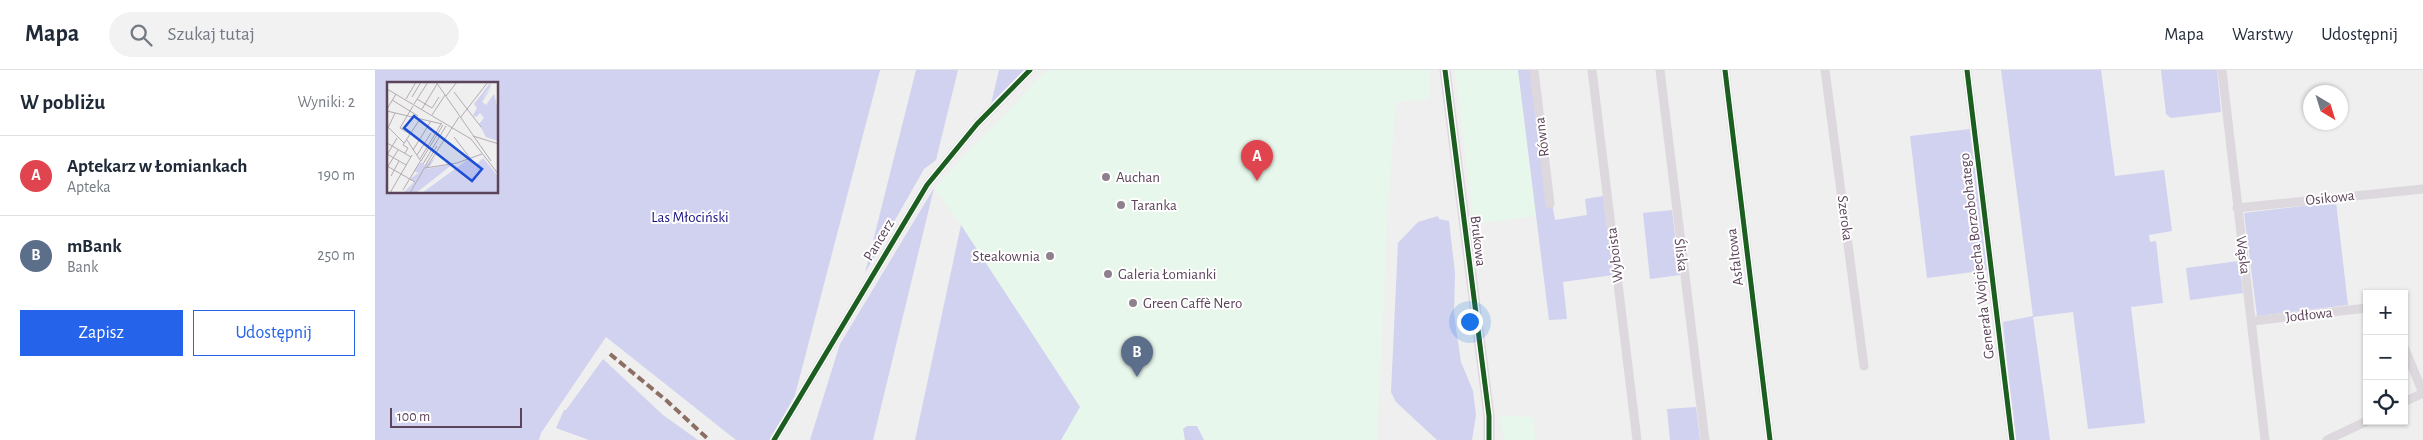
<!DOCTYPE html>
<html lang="pl">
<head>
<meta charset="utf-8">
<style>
	body { margin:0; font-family:"Alegreya Sans",sans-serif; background:#f2f2f3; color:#1f2937 }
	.controls { position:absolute; right:15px; bottom:15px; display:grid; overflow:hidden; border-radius:0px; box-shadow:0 1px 4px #0004 }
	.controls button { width:45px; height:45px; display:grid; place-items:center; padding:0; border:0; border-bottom:1px solid #e0e1e3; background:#fff; color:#1f2937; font:25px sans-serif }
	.compass { position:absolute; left:1928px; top:15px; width:45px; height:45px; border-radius:50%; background:#fff; box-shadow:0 1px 4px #0004; rotate:142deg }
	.scale { position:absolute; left:15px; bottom:12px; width:132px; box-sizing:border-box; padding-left:5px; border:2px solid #5c445b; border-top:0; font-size:14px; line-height:18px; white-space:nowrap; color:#5c445b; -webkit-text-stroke:4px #fff; paint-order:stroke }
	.you { position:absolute; left:1094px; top:251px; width:18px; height:18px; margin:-12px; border:4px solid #fff; border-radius:50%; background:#1a73e8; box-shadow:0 0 0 8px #1a73e833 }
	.badge { display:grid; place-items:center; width:32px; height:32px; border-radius:50%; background:#2563eb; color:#fff; font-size:16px; font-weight:700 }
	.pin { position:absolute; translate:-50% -41px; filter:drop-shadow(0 1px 2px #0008) }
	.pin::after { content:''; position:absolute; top:26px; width:18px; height:15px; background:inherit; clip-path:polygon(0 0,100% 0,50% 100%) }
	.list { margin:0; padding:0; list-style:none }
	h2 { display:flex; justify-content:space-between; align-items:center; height:65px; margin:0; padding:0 20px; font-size:21px }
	h2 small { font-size:16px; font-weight:400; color:#747a83 }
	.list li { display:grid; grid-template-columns:32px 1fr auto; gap:15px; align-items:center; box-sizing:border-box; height:80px; padding:0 20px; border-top:1px solid #e0e1e3 }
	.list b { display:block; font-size:19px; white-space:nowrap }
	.list p { margin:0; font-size:16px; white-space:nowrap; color:#747a83 }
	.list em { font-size:16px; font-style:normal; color:#747a83 }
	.actions { display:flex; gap:10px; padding:15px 20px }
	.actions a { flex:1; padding:11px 0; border:1px solid #2563eb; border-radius:0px; text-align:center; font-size:18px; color:#2563eb }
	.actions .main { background:#2563eb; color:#fff }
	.icon { flex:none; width:28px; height:28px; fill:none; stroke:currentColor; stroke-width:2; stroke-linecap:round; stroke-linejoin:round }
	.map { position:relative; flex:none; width:2048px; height:370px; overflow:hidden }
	header { display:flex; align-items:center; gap:30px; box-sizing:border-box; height:70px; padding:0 25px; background:#fff; border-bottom:1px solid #e0e1e3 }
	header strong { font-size:24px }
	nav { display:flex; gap:28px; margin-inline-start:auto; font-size:18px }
	.search { width:350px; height:45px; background:#f2f2f3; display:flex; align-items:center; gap:12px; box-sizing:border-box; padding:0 18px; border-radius:28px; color:#747a83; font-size:19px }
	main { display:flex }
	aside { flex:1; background:#fff }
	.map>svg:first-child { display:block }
	.commercial { fill:#e8f7ec }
	.green { fill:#d0d2f0; fill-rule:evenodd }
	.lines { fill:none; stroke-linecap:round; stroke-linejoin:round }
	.minor { stroke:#ddd8dd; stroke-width:9 }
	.tertiary { stroke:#ddd8dd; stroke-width:11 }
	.quiet { stroke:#8d6e63; stroke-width:4; stroke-dasharray:8 4; stroke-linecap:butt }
	.cycleway-casing { stroke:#fff; stroke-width:8 }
	.cycleway { stroke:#1b5e20; stroke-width:5 }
	.poi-dot { fill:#8f808e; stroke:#fff; stroke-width:2 }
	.labels { text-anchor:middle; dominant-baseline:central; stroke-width:4; stroke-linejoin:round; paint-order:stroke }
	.street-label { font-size:15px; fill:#5c445b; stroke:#fff }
	.poi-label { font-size:15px; fill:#5c445b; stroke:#fff; text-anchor:start }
	.park-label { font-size:15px; fill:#161082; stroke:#fff }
	.inset-road { fill:none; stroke:#b4abb3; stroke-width:1 }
	.view { fill:#1d4ed8; fill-opacity:0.15; stroke:#1d4ed8; stroke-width:2.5 }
	.inset-edge { fill:none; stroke:#5c445b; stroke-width:2.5 }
</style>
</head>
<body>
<header>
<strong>Mapa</strong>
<div class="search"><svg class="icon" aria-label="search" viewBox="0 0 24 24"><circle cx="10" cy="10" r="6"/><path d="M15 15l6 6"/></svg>Szukaj tutaj</div>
<nav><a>Mapa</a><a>Warstwy</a><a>Udostępnij</a></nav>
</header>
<main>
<aside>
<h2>W pobliżu<small>Wyniki: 2</small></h2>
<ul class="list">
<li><span class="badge" style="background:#e0444e">A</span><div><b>Aptekarz w Łomiankach</b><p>Apteka</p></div><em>190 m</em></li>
<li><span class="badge" style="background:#5c6f8a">B</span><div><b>mBank</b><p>Bank</p></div><em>250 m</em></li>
</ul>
<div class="actions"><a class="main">Zapisz</a><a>Udostępnij</a></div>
</aside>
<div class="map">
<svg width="2048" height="370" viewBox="0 0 2048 370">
	<rect width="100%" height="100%" fill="#eeefee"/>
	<g class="commercial">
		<path d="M672,0H1054V29L1021,32L1014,120L1002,370H686L705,336L586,155L559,118Z"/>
		<path d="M1080,0H1143L1161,146L1099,154Z"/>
		<path d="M1125,346L1158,347L1160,370H1129Z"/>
	</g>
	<g class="green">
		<path d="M0,0H505L420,325L395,370H361L231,267L166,363L164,370H0ZM14,14H122V122H14Z"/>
		<path d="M541,0H583L561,90L549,99L490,203Z"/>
		<path d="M624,0H650L616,34Z"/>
		<path d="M1143,0H1155L1180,150L1212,145L1210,129L1228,126L1238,205L1188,212L1192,249L1174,250Z"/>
		<path d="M1626,0H1726L1740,106L1789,100L1797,161L1774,165L1775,172L1781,171L1788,233L1756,237L1770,353L1713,359L1698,242L1658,247L1675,370H1640L1628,252L1658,246Z"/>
		<path d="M1786,0H1842L1846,42L1796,48L1791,44Z"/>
		<path d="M1595,59L1613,200L1552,208L1535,66Z"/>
		<path d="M559,118L498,370H435L465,274Z"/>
		<path d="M1961,132L1973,235L1882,246L1869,143Z"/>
		<path d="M1297,140L1305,205L1275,209L1268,143Z"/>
		<path d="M1063,146L1064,149L1074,151L1080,203L1079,241L1081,258L1086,292L1098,321L1101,345L1097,370H1062L1021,332L1016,322L1023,173L1043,152Z"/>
		<path d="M586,155L705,337L686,370H540Z"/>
		<path d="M1864,191L1868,223L1815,230L1811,198Z"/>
		<path d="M228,289L288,345L323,370H214L181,358L189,340H191Z"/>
		<path d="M1321,337L1325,370H1295L1292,339Z"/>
		<path d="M812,356H822L829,370H810L808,359Z"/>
	</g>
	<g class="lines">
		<g class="minor">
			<path d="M1159,0L1175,134"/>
			<path d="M1217,0L1262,370"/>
			<path d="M1285,0L1330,370"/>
			<path d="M1350,0L1395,370"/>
			<path d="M1450,0L1489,296"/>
			<path d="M1592,0L1637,370"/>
			<path d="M1847,0L1890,370"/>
			<path d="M1862,138L2048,119"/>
			<path d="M1877,251L1992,238"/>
			<path d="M2029,277L2048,323"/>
			<path d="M2029,332L2048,323"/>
			<path d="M399,370L552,115L602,54L655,0"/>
			<path d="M1952,370L1992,351"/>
		</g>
		<path class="tertiary" d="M1070,0L1114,346V370"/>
		<path class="quiet" d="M235,284L292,331L334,370"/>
		<defs>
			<g id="cycleway">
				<path d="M1070,0L1114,346V370"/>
				<path d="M1350,0L1395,370"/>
				<path d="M1592,0L1637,370"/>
				<path d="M399,370L552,115L602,54L655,0"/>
			</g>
		</defs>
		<use href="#cycleway" class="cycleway-casing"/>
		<use href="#cycleway" class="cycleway"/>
	</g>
	<g class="poi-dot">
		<circle cx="731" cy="107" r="5"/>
		<circle cx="746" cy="135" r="5"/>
		<circle cx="675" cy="186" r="5"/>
		<circle cx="733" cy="204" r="5"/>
		<circle cx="758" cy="233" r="5"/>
	</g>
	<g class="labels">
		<g class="street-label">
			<text transform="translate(1167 67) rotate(-97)">Równa</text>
			<text transform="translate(1955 128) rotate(-6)">Osikowa</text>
			<text transform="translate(1470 148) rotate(83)">Szeroka</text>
			<text transform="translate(504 170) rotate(-59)">Pancerz</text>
			<text transform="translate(1103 171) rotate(83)">Brukowa</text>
			<text transform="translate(1240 185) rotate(-97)">Wyboista</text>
			<text transform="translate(1306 185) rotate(83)">Śliska</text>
			<text transform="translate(1868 185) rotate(83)">Wąska</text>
			<text transform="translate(1602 186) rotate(-97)">Generała Wojciecha Borzobohatego</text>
			<text transform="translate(1360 187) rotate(-97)">Asfaltowa</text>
			<text transform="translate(1934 245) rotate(-6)">Jodłowa</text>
		</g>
		<g class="poi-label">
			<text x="741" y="107">Auchan</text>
			<text x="756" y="135">Taranka</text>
			<text x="665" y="186" text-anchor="end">Steakownia</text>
			<text x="743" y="204">Galeria Łomianki</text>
			<text x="768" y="233">Green Caffè Nero</text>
		</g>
		<g class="park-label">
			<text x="315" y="147">Las Młociński</text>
		</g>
	</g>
	<g transform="translate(12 12)">
		<rect width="111" height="111" fill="#eeefee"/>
		<path d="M103,1L104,4L94,18L105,5L95,20L99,23L107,12L111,27V59L99,55L92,42L97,36L93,31L89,35L86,33L90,26L87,22ZM48,76L43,84L39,87L66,82L29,111H16L27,100L23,97L31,91L27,89L34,80L38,84ZM83,76L85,84L83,76L89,83L96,76L111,94V111H35Z" fill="#d0d2f0"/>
		<path class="inset-road" d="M49,0L104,79M0,7L84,57L112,93M67,10L94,45M59,14L70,0M25,15L34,0M19,17L29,0M30,17L45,26L52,15M5,18L31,34M27,22L41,0M0,27L9,12M35,27L50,2M0,29L55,42M45,33L58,13M73,36L101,0M0,44L17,61M0,48L8,31M23,52L13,46L26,24M86,54L112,62M67,55L83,76M20,58L33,78M0,61L24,75M26,68L44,39M18,71L21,66L16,63L33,37M0,72L19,83M0,73L10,56M30,73L44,51M33,77L54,42M34,79L56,43M36,82L59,44M0,84L28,100M38,84L50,64M0,86L11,68M38,86L70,81L95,72M39,86L72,35M14,92L25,73M4,94L12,79M16,108L34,78M3,111L14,92M23,111L38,85"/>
		<path class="view" d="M27,34L95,87L85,99L17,46Z"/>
		<rect width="111" height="111" class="inset-edge"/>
	</g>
</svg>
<div class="controls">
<button>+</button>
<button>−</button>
<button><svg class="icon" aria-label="locate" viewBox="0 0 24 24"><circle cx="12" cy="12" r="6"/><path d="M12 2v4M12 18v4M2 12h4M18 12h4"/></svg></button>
</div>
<svg class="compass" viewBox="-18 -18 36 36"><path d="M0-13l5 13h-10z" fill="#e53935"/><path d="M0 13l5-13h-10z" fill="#747a83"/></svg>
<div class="scale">100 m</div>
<div class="you"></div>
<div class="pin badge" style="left:882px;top:111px;background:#e0444e">A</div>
<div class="pin badge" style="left:762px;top:307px;background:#5c6f8a">B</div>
</div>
</main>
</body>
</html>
